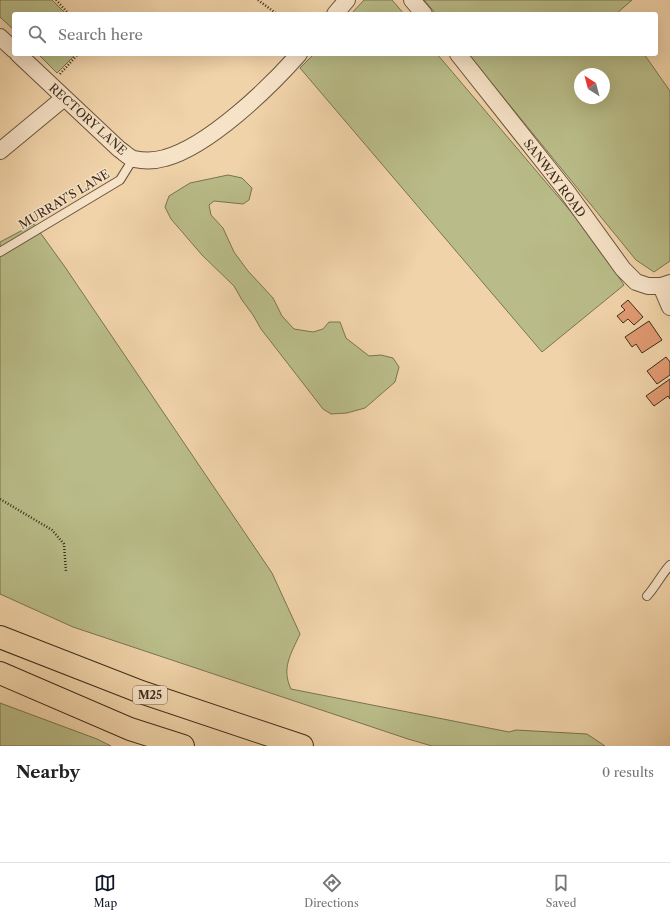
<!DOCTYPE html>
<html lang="en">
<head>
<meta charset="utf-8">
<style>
	body { margin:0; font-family:"Libre Caslon Text",serif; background:#f6f6f6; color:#222 }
	.compass { position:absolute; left:574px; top:68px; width:36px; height:36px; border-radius:50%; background:#fff; box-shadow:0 4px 16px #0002; rotate:324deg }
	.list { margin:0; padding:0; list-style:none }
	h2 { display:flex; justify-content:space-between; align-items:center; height:52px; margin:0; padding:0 16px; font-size:17px }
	h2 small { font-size:13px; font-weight:400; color:#767676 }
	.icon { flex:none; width:22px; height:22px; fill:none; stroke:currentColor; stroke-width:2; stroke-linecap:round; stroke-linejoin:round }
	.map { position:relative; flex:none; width:670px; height:746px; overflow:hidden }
	.search { position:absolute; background:#fff; box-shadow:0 4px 16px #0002; left:12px; right:12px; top:12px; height:44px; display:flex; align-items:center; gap:10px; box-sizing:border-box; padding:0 14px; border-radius:4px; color:#767676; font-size:15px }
	.sheet { height:116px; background:#fff }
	nav { display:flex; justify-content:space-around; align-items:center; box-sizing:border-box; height:56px; border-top:1px solid #e0e0e0; background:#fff; font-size:11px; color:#767676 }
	nav a { display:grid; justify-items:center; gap:2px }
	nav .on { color:#111827 }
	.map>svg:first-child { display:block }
	.green { fill:#b9bc88; stroke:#7a7452; fill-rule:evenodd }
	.building { fill:#e39b73; stroke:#3c2c1b }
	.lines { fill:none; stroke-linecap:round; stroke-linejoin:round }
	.service-casing { stroke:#69563e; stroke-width:10 }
	.minor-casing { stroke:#69563e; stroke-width:18 }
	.motorway-casing { stroke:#3c2c1b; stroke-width:24 }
	.path { stroke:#3c2c1b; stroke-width:2.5; stroke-dasharray:1 2; stroke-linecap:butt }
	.service { stroke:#f6e2c7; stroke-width:8 }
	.minor { stroke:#f6e2c7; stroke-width:16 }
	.motorway { stroke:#f1d3a9; stroke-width:22 }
	.labels { text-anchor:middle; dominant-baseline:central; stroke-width:3; stroke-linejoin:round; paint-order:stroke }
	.shield { fill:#f6e2c7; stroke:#74634f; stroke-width:1 }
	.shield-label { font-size:11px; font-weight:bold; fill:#3c2c1b }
	.street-label { font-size:12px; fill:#3c2c1b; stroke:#f6e2c7 }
</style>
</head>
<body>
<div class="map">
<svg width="670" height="746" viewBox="0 0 670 746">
	<rect width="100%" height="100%" fill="#f1d3a9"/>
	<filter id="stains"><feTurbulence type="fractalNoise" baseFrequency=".005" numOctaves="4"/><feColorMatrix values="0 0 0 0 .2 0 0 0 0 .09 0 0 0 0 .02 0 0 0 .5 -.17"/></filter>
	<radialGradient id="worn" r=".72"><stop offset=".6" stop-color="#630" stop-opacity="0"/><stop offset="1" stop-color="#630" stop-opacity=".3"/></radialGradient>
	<g class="green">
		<path d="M0,0H52L66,14H14V30L0,17Z"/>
		<path d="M364,0H392L404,14H351Z"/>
		<path d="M424,0H632L616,14H436Z"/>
		<path d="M38,54H76L57,73Z"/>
		<path d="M314,54H437L589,233L624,285L542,352L300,68Z"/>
		<path d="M468,54H644L670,91V261L654,272L636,260ZM580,74H604V98H580Z"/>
		<path d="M228,175L242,178L252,188L249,200L243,204L214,201L209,205L211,215L223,228L234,252L248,271L273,298L282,316L294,329L313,332L323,329L329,322H340L346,338L369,356L381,355L393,358L399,367L395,382L365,408L347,413L331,414L323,409L261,329L253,315L242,300L234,286L202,255L171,219L165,207L169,196L190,183Z"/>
		<path d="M34,224L65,267L272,573L300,634C291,654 281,668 291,689L509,732L516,730L587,734L605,746H432L408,739L73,627L0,594V242Z"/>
		<path d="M0,703L97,739L111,746H0Z"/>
	</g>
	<g class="building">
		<path d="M628,300L643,317L634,325L628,319L623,323L617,316L625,310L621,306Z"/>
		<path d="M649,321L662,340L642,353L636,344L632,347L625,337Z"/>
		<path d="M666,357L670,362V375L657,384L647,371Z"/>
		<path d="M670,379V399L668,396L654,406L646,396Z"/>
	</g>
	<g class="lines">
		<defs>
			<g id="service">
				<path d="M0,252L120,180L133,159"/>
				<path d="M647,596C656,586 661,575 670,565"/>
			</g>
			<g id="minor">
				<path d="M412,0L424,14"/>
				<path d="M335,14L347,0"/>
				<path d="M0,37L14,50"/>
				<path d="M18,54L119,149C124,152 129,158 134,159C144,161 155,161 165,158C209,146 269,88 299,54"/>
				<path d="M458,54L568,193L623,269L636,282L648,286H661L670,283"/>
				<path d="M0,151L64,98"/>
				<path d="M661,286L670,307"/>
			</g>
			<g id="motorway">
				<path d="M0,637L141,692L302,746"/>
				<path d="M0,673L130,729L183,746"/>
			</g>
		</defs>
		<use href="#service" class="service-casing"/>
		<use href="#minor" class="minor-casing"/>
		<use href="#motorway" class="motorway-casing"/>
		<g class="path">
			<path d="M56,0L69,14"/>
			<path d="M258,0L277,14"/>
			<path d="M60,74L78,54"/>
			<path d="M0,499L52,530L64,544L66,572"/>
		</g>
		<use href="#service" class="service"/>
		<use href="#minor" class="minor"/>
		<use href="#motorway" class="motorway"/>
	</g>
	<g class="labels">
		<rect class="shield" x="133" y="686" width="34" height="18" rx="3"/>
		<g class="shield-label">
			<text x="150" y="695">M25</text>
		</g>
		<g class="street-label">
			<text transform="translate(88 119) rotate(42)">RECTORY LANE</text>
			<text transform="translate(555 178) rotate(53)">SANWAY ROAD</text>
			<text transform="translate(64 199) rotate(-31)">MURRAY'S LANE</text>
		</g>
	</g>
	<rect width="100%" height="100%" filter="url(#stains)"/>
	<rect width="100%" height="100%" fill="url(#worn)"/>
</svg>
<svg class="compass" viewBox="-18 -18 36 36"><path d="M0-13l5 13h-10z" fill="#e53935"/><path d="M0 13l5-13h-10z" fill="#767676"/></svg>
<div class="search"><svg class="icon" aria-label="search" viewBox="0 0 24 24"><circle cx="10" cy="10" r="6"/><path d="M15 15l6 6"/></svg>Search here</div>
</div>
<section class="sheet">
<h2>Nearby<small>0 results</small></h2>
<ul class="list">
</ul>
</section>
<nav>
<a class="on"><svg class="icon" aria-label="map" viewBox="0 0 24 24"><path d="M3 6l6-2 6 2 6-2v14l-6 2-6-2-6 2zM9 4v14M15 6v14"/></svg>Map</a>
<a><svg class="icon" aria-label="directions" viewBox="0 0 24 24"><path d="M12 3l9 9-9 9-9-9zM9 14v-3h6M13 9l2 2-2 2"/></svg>Directions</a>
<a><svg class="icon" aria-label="saved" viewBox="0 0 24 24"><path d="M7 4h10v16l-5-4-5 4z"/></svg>Saved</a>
</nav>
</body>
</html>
